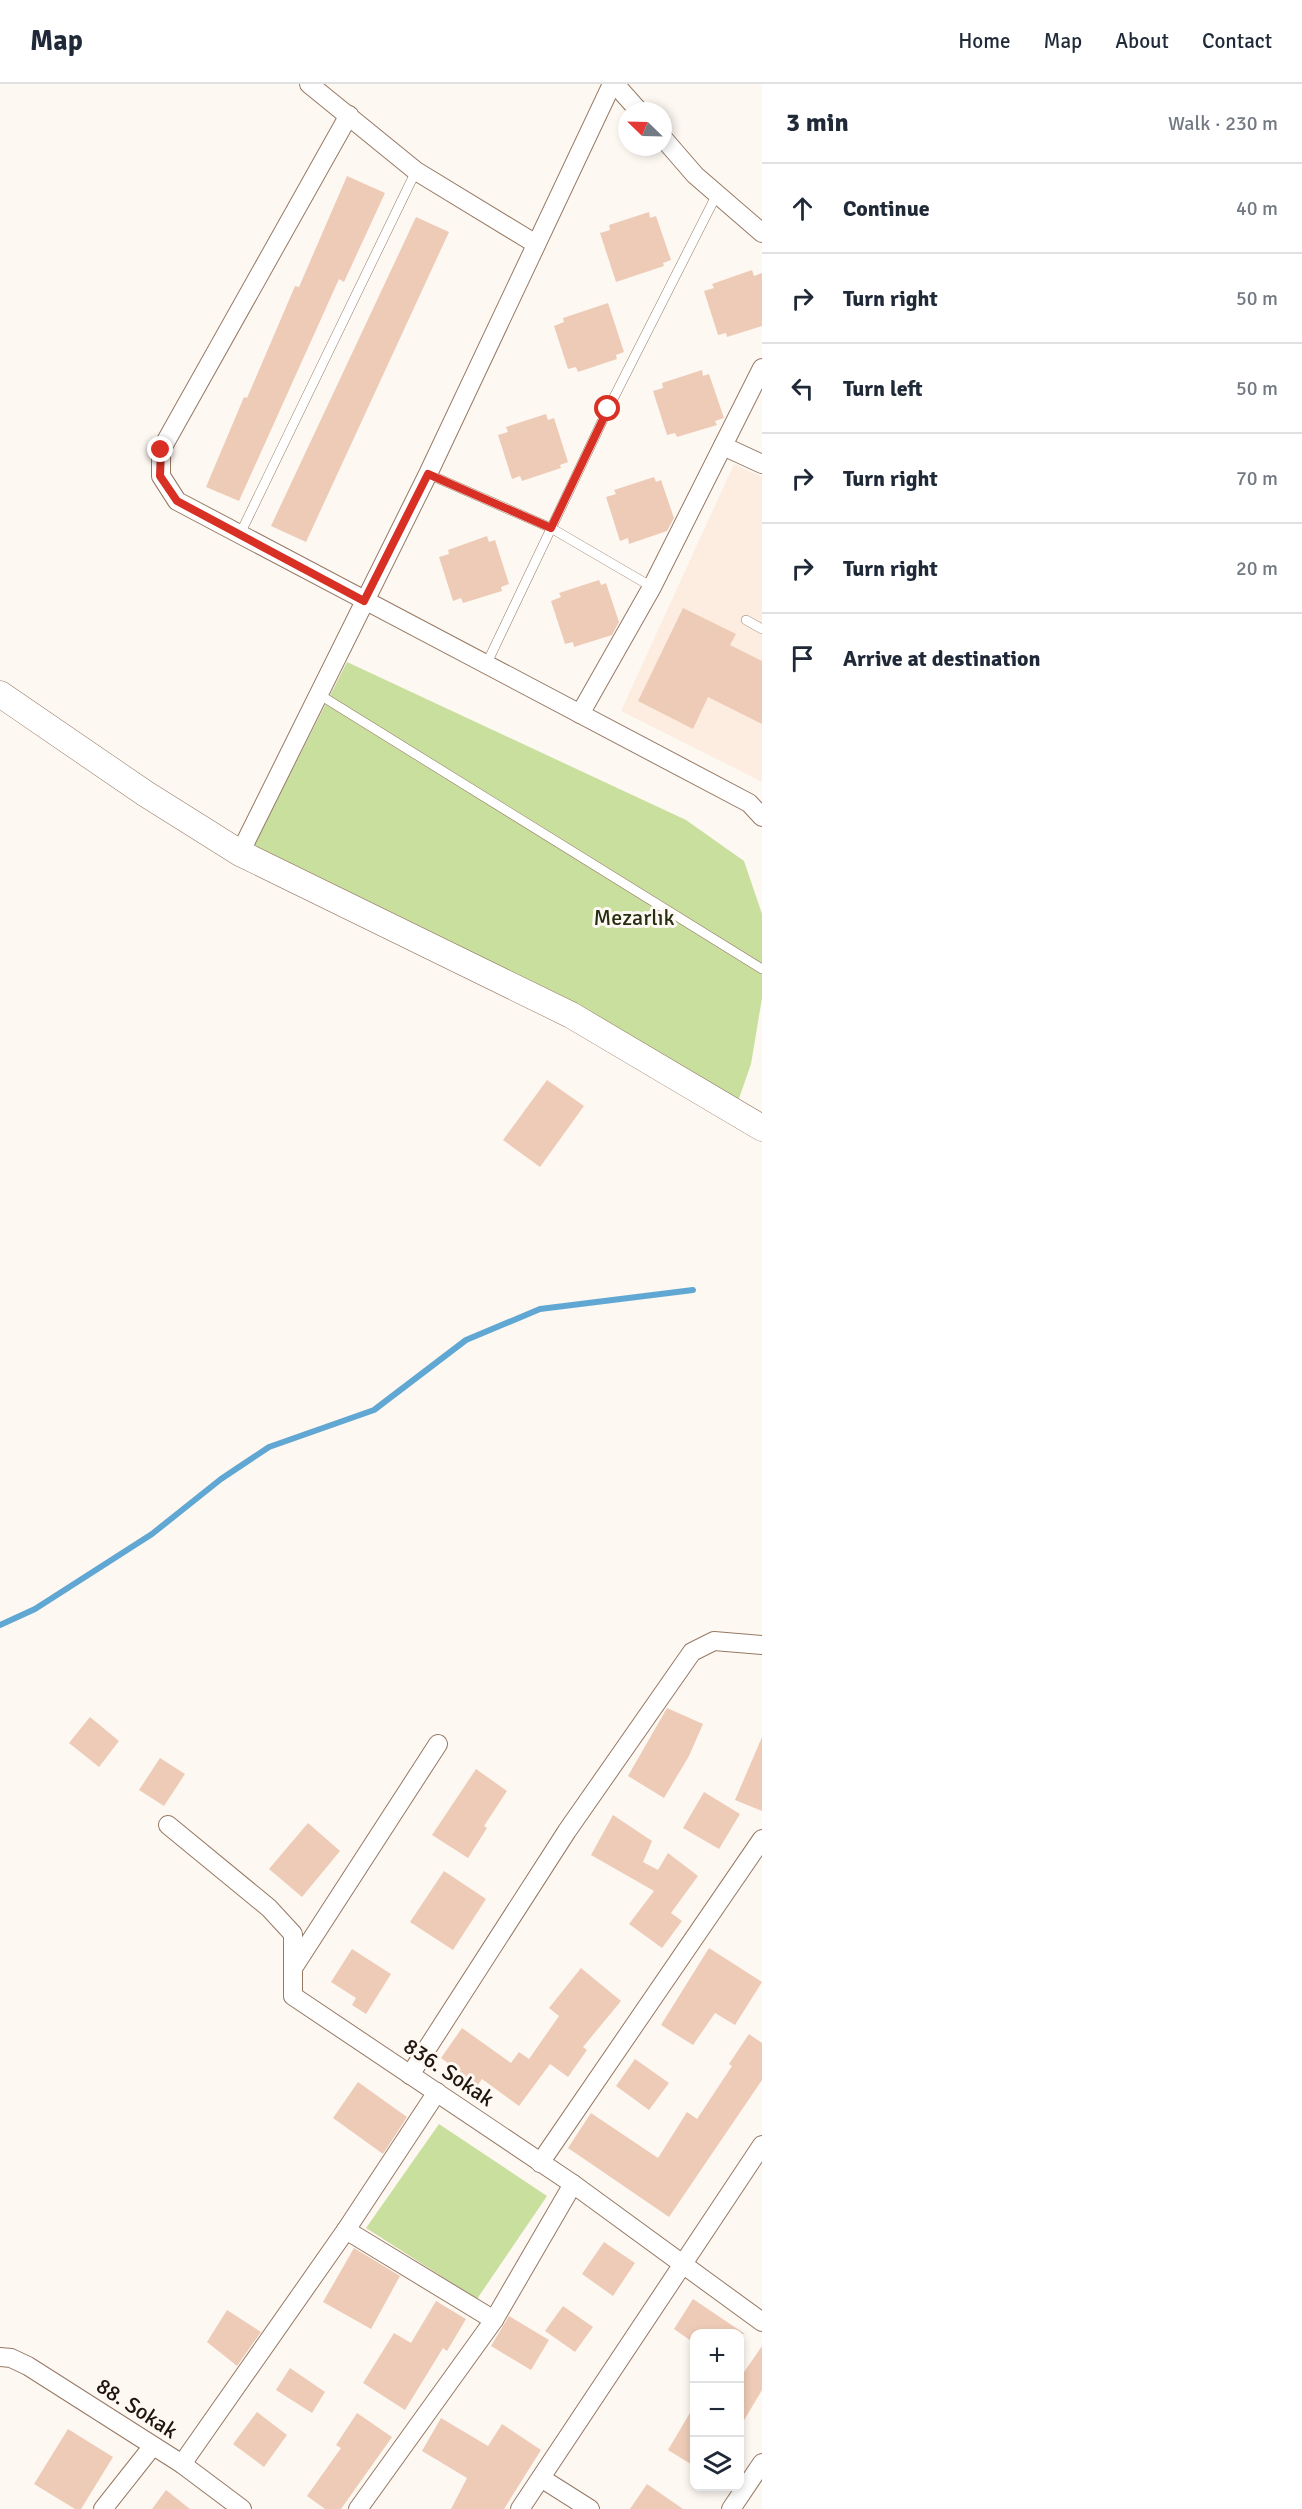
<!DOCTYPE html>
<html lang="en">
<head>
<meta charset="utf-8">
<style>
	body { margin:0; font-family:Signika,sans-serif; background:#f6f6f7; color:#1f2937 }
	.controls { position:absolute; right:18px; bottom:18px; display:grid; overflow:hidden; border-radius:12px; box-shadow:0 3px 9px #0003 }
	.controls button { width:54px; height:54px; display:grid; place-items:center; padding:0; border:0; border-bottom:2px solid #e0e1e3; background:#fff; color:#1f2937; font:30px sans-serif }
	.compass { position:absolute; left:618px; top:18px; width:54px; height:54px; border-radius:50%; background:#fff; box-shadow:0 3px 9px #0003; rotate:293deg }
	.stop { position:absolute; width:18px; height:18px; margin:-14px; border:4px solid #d93025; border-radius:50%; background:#fff }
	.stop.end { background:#d93025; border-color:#fff; box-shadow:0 2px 6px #0008 }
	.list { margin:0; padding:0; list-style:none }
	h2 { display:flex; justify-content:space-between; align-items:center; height:78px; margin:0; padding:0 24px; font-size:26px }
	h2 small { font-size:20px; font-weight:400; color:#747a83 }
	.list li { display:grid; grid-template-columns:39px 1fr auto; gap:18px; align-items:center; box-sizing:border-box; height:90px; padding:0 24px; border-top:2px solid #e0e1e3 }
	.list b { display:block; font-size:22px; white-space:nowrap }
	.list em { font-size:20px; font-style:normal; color:#747a83 }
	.icon { flex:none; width:33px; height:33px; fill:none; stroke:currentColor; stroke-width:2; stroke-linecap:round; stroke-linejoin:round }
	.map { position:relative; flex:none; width:762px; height:2425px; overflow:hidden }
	header { display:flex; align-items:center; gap:36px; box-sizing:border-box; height:84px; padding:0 30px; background:#fff; border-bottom:2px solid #e0e1e3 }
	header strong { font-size:28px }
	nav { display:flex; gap:33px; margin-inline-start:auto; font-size:21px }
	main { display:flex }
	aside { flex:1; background:#fff }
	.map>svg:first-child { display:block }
	.built { fill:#fdede1 }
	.green { fill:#c8df9e }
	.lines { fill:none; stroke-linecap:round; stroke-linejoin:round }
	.stream { stroke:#60a8d3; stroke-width:6 }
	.building { fill:#eecbb7 }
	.lane-casing { stroke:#967963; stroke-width:10 }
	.street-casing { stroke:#967963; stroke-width:20 }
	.secondary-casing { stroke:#967963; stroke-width:27 }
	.lane { stroke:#fff; stroke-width:9 }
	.street { stroke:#fff; stroke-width:18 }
	.secondary { stroke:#fff; stroke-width:26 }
	.route { stroke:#d93025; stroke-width:8 }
	.labels { text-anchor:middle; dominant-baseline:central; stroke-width:6; stroke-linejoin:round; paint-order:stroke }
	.park-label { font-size:22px; fill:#252e11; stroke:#fef8f3 }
	.street-label { font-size:22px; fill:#20150d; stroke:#fef8f3 }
</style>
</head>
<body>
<header>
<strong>Map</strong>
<nav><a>Home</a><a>Map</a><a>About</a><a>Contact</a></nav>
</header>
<main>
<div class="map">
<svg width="762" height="2425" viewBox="0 0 762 2425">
	<rect width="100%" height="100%" fill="#fef8f3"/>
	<path class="built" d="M734,380L762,393V698L621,627Z"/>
	<g class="green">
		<path d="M347,578L686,736L744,777L762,830V914L751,980L736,1023L252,765Z"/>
		<path d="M439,2040L547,2112L477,2215L366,2144Z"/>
	</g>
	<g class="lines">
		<path class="stream" d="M0,1541L35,1525L152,1450L221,1395L269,1363L374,1326L466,1256L540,1225L693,1206"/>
	</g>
	<g class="building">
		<path d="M347,92L385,109L344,198L339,195L239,417L206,403L244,313L247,314L295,202L299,203Z"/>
		<path d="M649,128L650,134L656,132L671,176L663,179L664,182L616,198L600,149L610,146L609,141Z"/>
		<path d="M416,133L449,148L306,458L271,442Z"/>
		<path d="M752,186L754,192L762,189V242L727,253L726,249L718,251L704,207L714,204L712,200Z"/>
		<path d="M608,219L624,268L616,271L617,275L578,288L576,283L568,285L554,242L564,238L563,234Z"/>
		<path d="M702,286L703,292L709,290L724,334L715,337L717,341L677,353L675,349L667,351L653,307L663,304L662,299Z"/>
		<path d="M546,330L548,336L554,334L568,378L560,381L561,384L522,397L520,392L512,395L498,351L508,348L506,343Z"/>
		<path d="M654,393L656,398L661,396L674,434L667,447L629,460L628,454L620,457L606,413L616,410L614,406Z"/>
		<path d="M487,452L489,458L495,456L509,500L501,503L502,507L463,519L461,514L453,517L439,473L449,470L448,466Z"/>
		<path d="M599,496L601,501L606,499L619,538L612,551L574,563L573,558L565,560L551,517L561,513L559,509Z"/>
		<path d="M683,524L736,550L730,561L762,577V640L708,613L693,645L638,617Z"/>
		<path d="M547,996L584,1022L540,1083L503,1056Z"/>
		<path d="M667,1624L703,1640L689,1672L664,1714L628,1692Z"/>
		<path d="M90,1633L119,1657L99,1683L69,1659Z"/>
		<path d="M762,1653V1727L735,1716Z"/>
		<path d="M160,1674L185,1690L164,1722L139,1706Z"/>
		<path d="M476,1685L507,1707L484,1742L487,1744L468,1774L432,1751Z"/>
		<path d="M704,1708L740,1730L719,1765L683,1744Z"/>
		<path d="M613,1731L652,1757L643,1778L658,1786L668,1769L698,1792L671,1829L682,1837L662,1864L629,1840L654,1807L591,1771Z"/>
		<path d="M308,1739L340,1767L302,1813L269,1785Z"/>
		<path d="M444,1787L486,1815L453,1866L410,1838Z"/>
		<path d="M709,1864L762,1898L735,1941L715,1929L693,1961L661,1941Z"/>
		<path d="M352,1865L391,1890L366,1930L352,1921L356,1914L331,1898Z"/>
		<path d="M581,1884L621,1917L583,1963L587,1966L568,1993L550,1980L519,2022L482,1995L473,2008L458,1997L463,1990L441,1974L462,1944L511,1979L519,1968L529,1975L559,1932L549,1924Z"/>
		<path d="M749,1950L762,1959V1996L669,2133L568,2064L591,2029L658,2074L687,2028L697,2035L732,1982L729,1980Z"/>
		<path d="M635,1975L669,1999L649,2026L616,2002Z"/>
		<path d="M358,1998L407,2033L383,2070L333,2034Z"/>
		<path d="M604,2158L635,2179L613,2212L582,2190Z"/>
		<path d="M354,2164L400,2192L371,2245L323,2218Z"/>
		<path d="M693,2215L745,2250H694V2259L674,2245Z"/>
		<path d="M436,2217L466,2235L447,2267L443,2264L405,2326L363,2299L394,2249L411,2259Z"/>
		<path d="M563,2222L593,2243L575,2268L545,2247Z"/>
		<path d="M227,2226L261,2248L237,2282L207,2258Z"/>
		<path d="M509,2232L549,2256L531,2286L491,2262Z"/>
		<path d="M762,2262V2306L740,2343V2294Z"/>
		<path d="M290,2284L325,2308L312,2329L276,2306Z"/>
		<path d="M694,2322V2382L668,2366Z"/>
		<path d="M257,2328L287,2351L264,2383L233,2360Z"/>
		<path d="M357,2329L392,2353L341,2425H325L307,2412L341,2364L336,2361Z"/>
		<path d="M441,2334L488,2362L502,2340L541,2366L504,2425H451L467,2394L422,2367Z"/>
		<path d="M68,2345L113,2373L81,2425H75L34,2400Z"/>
		<path d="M647,2400L683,2425H630Z"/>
		<path d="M166,2406L190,2425H152Z"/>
	</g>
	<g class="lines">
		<defs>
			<g id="lane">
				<path d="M428,390L551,444L652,503"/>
				<path d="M240,450L416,87"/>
				<path d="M746,536L762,545"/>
				<path d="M486,581L608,325L717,110"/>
				<path d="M320,611L762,885"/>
			</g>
			<g id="street">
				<path d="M309,0L416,87L536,160"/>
				<path d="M615,0L639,27"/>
				<path d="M349,31L161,366V392L177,417L749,719L762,733"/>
				<path d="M663,54L695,91L762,149"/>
				<path d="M723,362L762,380"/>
				<path d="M580,630L652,503L762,284"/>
				<path d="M240,769L428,390L612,0"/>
				<path d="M168,1741L269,1824L293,1850V1912L573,2100L762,2238"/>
				<path d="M295,1881L438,1660"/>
				<path d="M410,1991L567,1747L692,1568L714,1557L762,1561"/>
				<path d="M540,2079L762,1755"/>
				<path d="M346,2146L494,2236"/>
				<path d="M0,2273L11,2274L28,2282L182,2380L242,2425"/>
				<path d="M182,2380L346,2146L437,2008"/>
				<path d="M541,2394L590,2425"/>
				<path d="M103,2425L152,2363"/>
				<path d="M358,2425L494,2236L573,2100"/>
				<path d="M520,2425L762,2061"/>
				<path d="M731,2425L762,2379"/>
			</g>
			<path id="secondary" d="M0,610L146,710L240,769L571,931L762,1044"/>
		</defs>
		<use href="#lane" class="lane-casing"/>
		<use href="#street" class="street-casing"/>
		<use href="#secondary" class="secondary-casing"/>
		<use href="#lane" class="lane"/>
		<use href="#street" class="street"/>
		<use href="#secondary" class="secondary"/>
	</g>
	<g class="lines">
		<path class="route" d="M161,366L160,392L177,417L364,517L428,390L551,444L608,325"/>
	</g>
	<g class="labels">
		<g class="park-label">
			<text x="634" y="833">Mezarlık</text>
		</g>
		<g class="street-label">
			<text transform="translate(449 1988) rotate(34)">836. Sokak</text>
			<text transform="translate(137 2324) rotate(33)">88. Sokak</text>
		</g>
	</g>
</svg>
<div class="controls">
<button>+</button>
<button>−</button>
<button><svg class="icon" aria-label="layers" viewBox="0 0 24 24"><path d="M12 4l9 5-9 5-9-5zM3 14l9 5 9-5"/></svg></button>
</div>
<svg class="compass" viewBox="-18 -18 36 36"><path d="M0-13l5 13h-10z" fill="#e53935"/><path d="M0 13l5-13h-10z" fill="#747a83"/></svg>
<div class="stop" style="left:608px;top:325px"></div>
<div class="stop end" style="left:161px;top:366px"></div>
</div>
<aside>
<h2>3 min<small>Walk · 230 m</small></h2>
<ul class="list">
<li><svg class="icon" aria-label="ahead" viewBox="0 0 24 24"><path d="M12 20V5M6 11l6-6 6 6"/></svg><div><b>Continue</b></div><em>40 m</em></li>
<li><svg class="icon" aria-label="right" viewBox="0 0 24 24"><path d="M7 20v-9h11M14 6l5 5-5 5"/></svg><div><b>Turn right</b></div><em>50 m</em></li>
<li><svg class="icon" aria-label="left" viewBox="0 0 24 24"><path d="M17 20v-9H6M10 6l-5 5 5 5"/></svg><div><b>Turn left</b></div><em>50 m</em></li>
<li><svg class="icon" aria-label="right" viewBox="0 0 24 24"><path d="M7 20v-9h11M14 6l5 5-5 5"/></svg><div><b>Turn right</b></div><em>70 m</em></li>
<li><svg class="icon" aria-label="right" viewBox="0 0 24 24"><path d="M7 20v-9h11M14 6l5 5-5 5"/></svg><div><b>Turn right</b></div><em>20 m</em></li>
<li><svg class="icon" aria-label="arrive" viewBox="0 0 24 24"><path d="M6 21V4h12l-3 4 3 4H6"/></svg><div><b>Arrive at destination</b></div></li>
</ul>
</aside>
</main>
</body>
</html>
